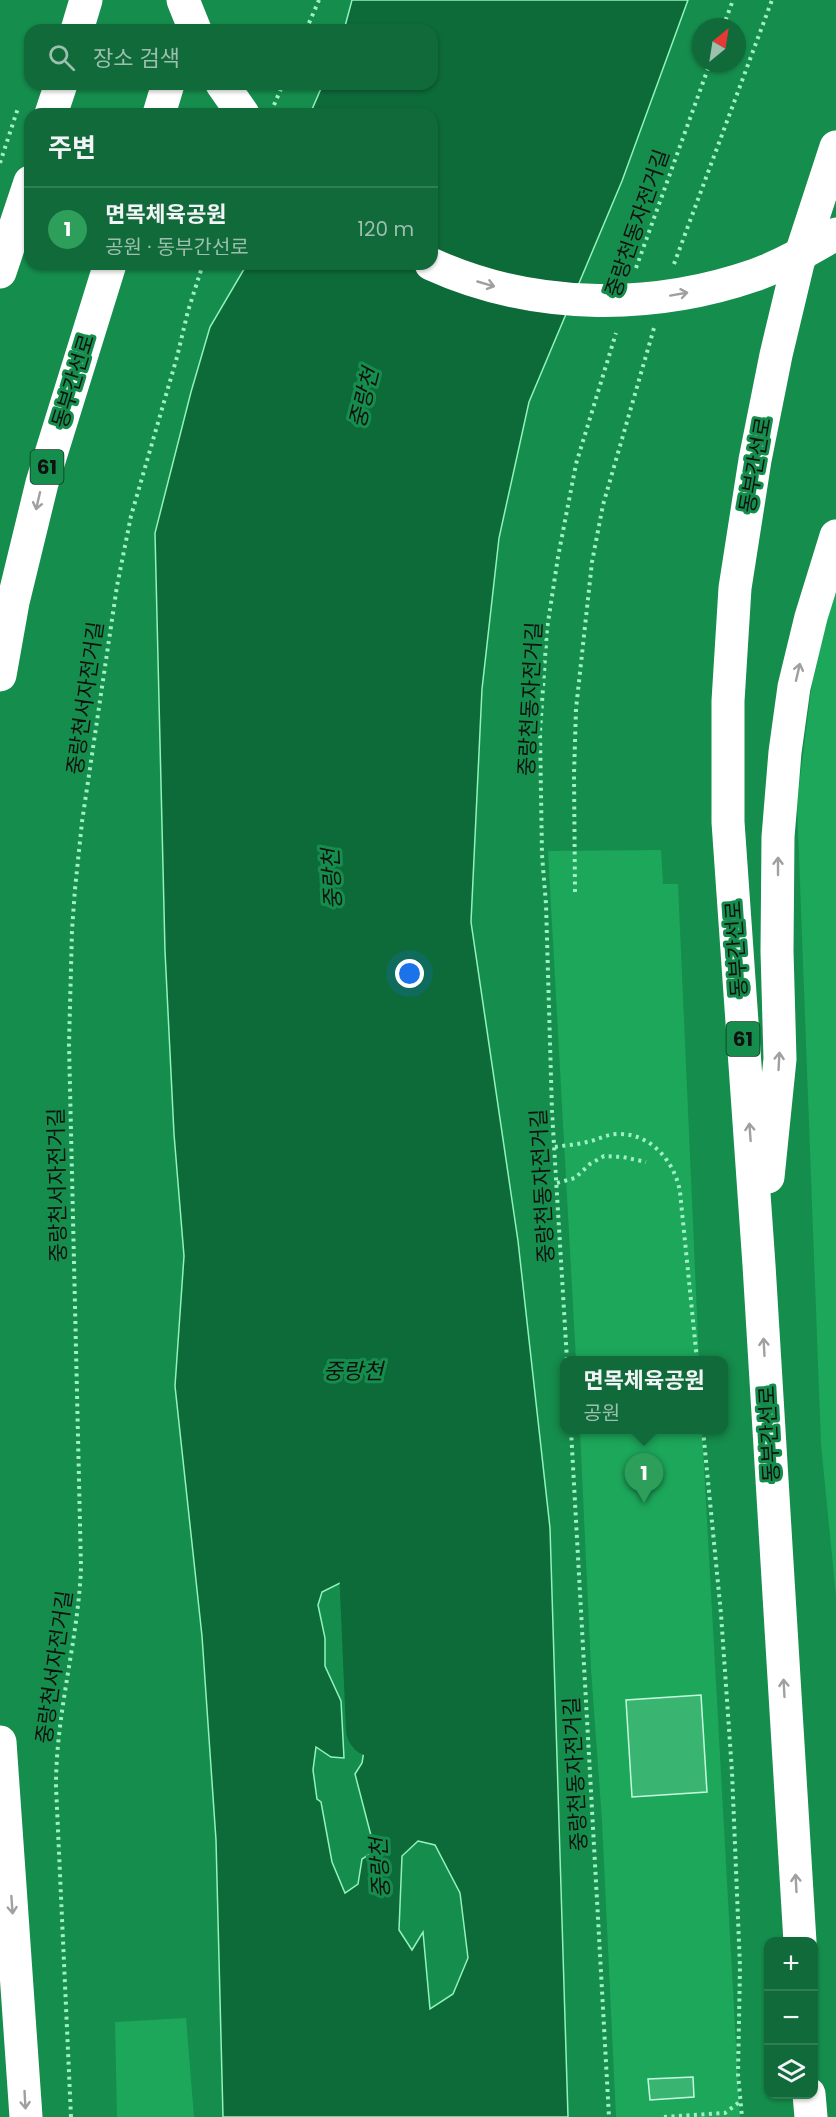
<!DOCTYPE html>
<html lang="ko">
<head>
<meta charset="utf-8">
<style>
	body { margin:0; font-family:Poppins,"Noto Sans KR",sans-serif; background:#1e7244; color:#f1f3f6 }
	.controls { position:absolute; right:18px; bottom:18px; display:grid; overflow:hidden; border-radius:12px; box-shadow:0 2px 4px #0004 }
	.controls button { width:54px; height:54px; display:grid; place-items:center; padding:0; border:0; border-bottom:2px solid #307d53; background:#106a39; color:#f1f3f6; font:30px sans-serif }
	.compass { position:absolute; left:692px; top:18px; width:54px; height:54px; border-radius:50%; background:#106a39; box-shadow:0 2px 4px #0004; rotate:30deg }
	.you { position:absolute; left:410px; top:974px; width:21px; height:21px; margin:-15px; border:4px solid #fff; border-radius:50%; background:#1a73e8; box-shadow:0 0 0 9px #1a73e833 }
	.badge { display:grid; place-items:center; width:39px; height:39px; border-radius:50%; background:#f7b0ce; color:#fff; font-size:20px; font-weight:700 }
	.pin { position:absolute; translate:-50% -50px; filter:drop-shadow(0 2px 3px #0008) }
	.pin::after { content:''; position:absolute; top:32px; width:21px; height:18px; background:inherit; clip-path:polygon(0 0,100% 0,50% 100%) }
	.popup { position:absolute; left:560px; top:1356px; width:168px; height:78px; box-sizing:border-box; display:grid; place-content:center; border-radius:12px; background:#106a39; filter:drop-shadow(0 2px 4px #0005); font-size:20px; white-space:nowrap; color:#9cbfae }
	.popup b { font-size:22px; color:#f1f3f6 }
	.popup::after { content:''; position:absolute; left:50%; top:100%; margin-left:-12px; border:12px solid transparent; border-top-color:#106a39 }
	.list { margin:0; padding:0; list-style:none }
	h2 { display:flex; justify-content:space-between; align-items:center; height:78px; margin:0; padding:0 24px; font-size:26px }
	h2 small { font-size:20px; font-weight:400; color:#9cbfae }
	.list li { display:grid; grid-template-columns:39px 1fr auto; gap:18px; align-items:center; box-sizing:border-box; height:84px; padding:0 24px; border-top:2px solid #307d53 }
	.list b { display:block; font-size:22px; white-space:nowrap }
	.list p { margin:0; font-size:20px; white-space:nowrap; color:#9cbfae }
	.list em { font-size:20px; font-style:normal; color:#9cbfae }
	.icon { flex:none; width:33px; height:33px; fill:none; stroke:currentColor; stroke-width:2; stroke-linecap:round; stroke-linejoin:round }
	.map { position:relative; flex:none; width:836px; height:2117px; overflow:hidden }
	.search { position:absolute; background:#106a39; box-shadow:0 2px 4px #0004; left:24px; top:24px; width:414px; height:66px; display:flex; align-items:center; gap:15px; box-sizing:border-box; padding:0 21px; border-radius:18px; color:#9cbfae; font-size:22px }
	.panel { position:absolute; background:#106a39; box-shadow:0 2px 4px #0004; left:24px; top:108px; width:414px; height:162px; border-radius:18px }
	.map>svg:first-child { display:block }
	.green { fill:#1da75b }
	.water { fill:#0d6a39; stroke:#91f3bb; stroke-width:1.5; fill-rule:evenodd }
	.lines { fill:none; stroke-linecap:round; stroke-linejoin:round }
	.river { stroke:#0d6a39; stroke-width:56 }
	.building { fill:#39b471; stroke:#c5fbdd; stroke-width:1.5 }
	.path { stroke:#9ff0c3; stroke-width:4; stroke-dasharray:3 4.5; stroke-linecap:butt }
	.highway { stroke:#fff; stroke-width:33 }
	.highway-bridge { stroke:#fff; stroke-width:33 }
	.oneway { stroke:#a0a0a0 }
	.labels { text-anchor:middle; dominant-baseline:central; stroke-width:6; stroke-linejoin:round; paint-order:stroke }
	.shield { fill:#158d4c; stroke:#123623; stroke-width:1.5 }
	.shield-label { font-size:20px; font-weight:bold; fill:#111 }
	.street-label { font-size:21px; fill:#111; stroke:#158d4c }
	.water-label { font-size:22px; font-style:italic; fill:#111; stroke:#158d4c }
</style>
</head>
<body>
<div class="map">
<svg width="836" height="2117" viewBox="0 0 836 2117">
	<rect width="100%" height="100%" fill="#158d4c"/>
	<g class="green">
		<path d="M836,585V1596L821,1444L797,802L814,667Z"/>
		<path d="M661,850L663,884H678L699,1360H576L548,851Z"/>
		<path d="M580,1430H702L740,2117H616L602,1821L591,1669Z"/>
		<path d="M186,2018L194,2117H117L115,2022Z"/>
	</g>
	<path class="water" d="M352,0H688L622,181L529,402L499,538L482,689L471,922L518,1241L550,1528L568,2117H223L216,1840L202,1636L175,1386L184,1256L174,1134L165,951L155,533L191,392L210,327L247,264H432V114H310L323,84H432V30H344ZM370,1551L374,1589L382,1609L375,1633L372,1632L369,1680L364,1705L365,1745L362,1763L355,1774L375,1851L362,1859L358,1884L345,1893L332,1862L321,1802L317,1799L313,1770L316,1747L331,1757L344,1758L341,1701L325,1666V1638L318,1605L322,1592L342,1582L353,1583L360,1553ZM418,1841L435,1845L460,1893L468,1958L453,1994L430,2009L423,1932L412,1950L399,1930L402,1856Z"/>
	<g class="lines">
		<path class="river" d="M363,1475L374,1729"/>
	</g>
	<g class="building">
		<path d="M701,1695L707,1792L632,1797L626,1700Z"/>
		<path d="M693,2077L694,2097L650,2100L648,2079Z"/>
	</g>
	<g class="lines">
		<g class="path">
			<path d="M723,27L733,0"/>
			<path d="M306,30L319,0"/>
			<path d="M274,105L283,84"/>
			<path d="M0,163L18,108"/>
			<path d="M674,264L772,0"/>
			<path d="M636,268L710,63"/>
			<path d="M575,892L574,774L576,709L592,562L603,505L654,328"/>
			<path d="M555,1147C565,1145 577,1145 587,1142C597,1140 607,1134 618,1134C651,1133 675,1162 680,1192L697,1360"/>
			<path d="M557,1183L575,1178L590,1164L604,1156L623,1157L646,1162"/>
			<path d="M567,1360L552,1112L546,904L542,855L540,732L547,629L558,557L576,464L616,333"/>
			<path d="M571,1430L609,2117"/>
			<path d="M703,1430L721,1614L732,1772L740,1967L738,2074L742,2117"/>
			<path d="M71,2117L56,1786C56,1712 78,1641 81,1568L69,1044L72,930L75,889L82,822L117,586L131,516L177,357L188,311L203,264"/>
			<path d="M664,2117L725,2113L742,2100"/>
		</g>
		<g class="highway">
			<path d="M77,30L86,0"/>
			<path d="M222,84L243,114"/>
			<path d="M51,114L61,84"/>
			<path d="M159,114L168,84"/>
			<path d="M0,272L30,182"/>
			<path d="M0,675L13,602L42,483L110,264"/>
			<path d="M768,1177L780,1059L777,951L778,837L785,752L794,687L811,617L836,536"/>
			<path d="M0,1742L26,2117"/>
			<path d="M800,1942L759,1265L728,822V701L735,588L755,460L776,355L798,263L836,147"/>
			<path d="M809,2094L811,2117"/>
		</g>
		<g class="highway-bridge">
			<path d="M183,0L195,30"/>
			<path d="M431,264C532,310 651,311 755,275C783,265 810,249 836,234"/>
		</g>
	</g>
	<defs><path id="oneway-shaft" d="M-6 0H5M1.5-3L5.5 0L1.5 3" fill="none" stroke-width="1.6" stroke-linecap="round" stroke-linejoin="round" transform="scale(1.5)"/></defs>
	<g class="oneway">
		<use href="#oneway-shaft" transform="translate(486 284) rotate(16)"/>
		<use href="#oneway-shaft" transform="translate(679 294) rotate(-10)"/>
		<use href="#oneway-shaft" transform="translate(38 501) rotate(103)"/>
		<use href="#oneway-shaft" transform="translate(798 672) rotate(-77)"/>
		<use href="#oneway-shaft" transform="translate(778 866) rotate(-90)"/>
		<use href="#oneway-shaft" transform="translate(779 1061) rotate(-87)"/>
		<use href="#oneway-shaft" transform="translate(750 1132) rotate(-94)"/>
		<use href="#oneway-shaft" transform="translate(764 1347) rotate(-93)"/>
		<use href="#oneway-shaft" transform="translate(784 1688) rotate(-93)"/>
		<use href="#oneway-shaft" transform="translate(796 1883) rotate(-93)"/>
		<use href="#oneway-shaft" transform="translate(12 1905) rotate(86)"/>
		<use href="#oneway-shaft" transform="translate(25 2100) rotate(87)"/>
	</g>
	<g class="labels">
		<g class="shield">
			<rect x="30.5" y="450" width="33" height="34" rx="4.5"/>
			<rect x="726.5" y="1022" width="33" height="34" rx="4.5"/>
		</g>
		<g class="shield-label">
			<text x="47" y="467">61</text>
			<text x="743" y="1039">61</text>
		</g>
		<g class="street-label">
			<text transform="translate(637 223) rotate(-71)">중랑천동자전거길</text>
			<text transform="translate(73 381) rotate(-73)">동부간선로</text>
			<text transform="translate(755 465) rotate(-80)">동부간선로</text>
			<text transform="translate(85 698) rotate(-82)">중랑천서자전거길</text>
			<text transform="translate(530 699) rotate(-87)">중랑천동자전거길</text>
			<text transform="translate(736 949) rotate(-94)">동부간선로</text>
			<text transform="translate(57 1185) rotate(-91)">중랑천서자전거길</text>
			<text transform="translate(542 1186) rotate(-93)">중랑천동자전거길</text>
			<text transform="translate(769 1434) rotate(-93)">동부간선로</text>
			<text transform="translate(54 1667) rotate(-82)">중랑천서자전거길</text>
			<text transform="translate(575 1774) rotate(-93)">중랑천동자전거길</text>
		</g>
		<g class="water-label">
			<text transform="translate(364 398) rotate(-76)">중랑천</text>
			<text transform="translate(332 879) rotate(-93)">중랑천</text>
			<text x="353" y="1371">중랑천</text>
			<text transform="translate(380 1868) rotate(-93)">중랑천</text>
		</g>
	</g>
</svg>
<div class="controls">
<button>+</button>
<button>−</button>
<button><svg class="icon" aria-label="layers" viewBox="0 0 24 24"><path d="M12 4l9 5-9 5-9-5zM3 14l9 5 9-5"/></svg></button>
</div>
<svg class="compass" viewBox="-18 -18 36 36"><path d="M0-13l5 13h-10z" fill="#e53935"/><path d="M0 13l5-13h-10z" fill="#9cbfae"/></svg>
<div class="you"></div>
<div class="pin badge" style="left:644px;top:1503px;background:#2e9e5b">1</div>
<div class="popup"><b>면목체육공원</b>공원</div>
<div class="search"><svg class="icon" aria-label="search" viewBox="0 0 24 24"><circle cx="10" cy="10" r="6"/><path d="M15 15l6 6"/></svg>장소 검색</div>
<section class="panel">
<h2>주변<small></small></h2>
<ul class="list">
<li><span class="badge" style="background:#2e9e5b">1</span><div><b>면목체육공원</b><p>공원 · 동부간선로</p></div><em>120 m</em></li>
</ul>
</section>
</div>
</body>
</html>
